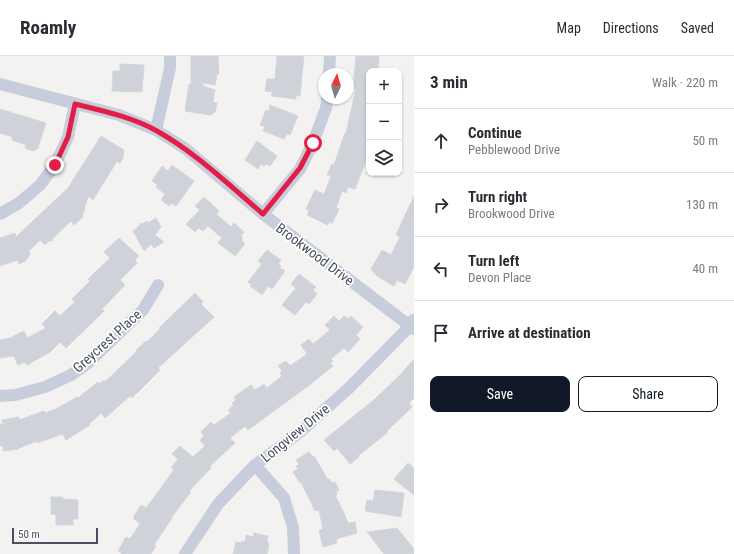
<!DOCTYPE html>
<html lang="en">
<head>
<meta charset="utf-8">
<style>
	body { margin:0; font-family:"Roboto Condensed",sans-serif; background:#f7f7f7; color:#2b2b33 }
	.controls { position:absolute; right:12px; top:12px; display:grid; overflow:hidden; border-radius:8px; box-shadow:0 1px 3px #0004 }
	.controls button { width:36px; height:36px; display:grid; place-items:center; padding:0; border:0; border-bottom:1px solid #e1e1e2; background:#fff; color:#2b2b33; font:20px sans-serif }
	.compass { position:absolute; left:318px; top:12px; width:36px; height:36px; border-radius:50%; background:#fff; box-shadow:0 1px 3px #0004; rotate:5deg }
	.scale { position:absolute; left:12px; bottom:10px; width:86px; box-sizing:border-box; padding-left:4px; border:2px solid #474f61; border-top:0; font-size:11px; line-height:14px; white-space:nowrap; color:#474f61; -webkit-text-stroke:3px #fff; paint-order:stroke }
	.stop { position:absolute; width:12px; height:12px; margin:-9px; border:3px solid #e11d48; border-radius:50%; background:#fff }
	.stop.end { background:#e11d48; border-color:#fff; box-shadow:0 1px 4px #0008 }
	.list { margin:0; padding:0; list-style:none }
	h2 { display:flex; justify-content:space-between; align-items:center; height:52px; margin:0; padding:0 16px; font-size:17px }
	h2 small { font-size:13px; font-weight:400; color:#7c7c81 }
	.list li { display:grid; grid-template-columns:26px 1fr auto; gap:12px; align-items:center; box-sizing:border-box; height:64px; padding:0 16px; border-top:1px solid #e1e1e2 }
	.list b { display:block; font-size:15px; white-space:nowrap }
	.list p { margin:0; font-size:13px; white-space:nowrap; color:#7c7c81 }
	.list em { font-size:13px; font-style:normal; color:#7c7c81 }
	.actions { display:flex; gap:8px; padding:12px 16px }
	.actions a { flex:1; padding:9px 0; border:1px solid #111827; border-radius:8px; text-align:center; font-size:14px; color:#111827 }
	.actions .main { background:#111827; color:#fff }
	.icon { flex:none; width:22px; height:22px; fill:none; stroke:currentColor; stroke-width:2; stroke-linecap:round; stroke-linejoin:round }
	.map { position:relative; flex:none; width:414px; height:498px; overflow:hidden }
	header { display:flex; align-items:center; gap:24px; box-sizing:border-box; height:56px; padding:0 20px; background:#fff; border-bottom:1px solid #e1e1e2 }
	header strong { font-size:19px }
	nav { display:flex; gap:22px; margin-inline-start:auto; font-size:14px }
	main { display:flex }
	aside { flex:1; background:#fff }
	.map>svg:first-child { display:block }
	.building { fill:#d0d2d9; stroke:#d5d6dd }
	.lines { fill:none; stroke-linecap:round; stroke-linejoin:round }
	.street { stroke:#c7cdda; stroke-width:12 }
	.route { stroke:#e11d48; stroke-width:5 }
	.labels { text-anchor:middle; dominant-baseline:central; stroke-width:3.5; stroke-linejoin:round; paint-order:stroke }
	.street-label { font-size:14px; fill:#474f61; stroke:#fff }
</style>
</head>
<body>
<header>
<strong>Roamly</strong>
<nav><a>Map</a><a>Directions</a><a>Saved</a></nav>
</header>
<main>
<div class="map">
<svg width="414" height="498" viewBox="0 0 414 498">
	<rect width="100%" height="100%" fill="#f4f2f1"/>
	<g class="building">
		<path d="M191,0H218L219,18H217L215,29L203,27V30L215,34L213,46L217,47L215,56L210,59L185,55L189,28H191Z"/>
		<path d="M277,0H304L300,40L296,39V43L271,40L273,36L265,35L267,23H275Z"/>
		<path d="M356,0H379L378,13L369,12V97L355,133L348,131L346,137L342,135L336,152L339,153L332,167L329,166L328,169L307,159L309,155L306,153L315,134L324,138L331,120L327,119L332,108L334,109L345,77H346L356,33L353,32Z"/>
		<path d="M120,8L144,9L142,36L112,35L113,15H120Z"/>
		<path d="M270,49L298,60L290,79L287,78L284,83L263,75L265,71L260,69L266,54L269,55Z"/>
		<path d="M0,53L46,67L38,92L33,95L25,92L26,89L12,84L13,81L0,77Z"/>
		<path d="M101,80L124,94L123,102L120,107L117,105L93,144L88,140L82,162L74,169L71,165L53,182V185H49L45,189L40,184L29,195L30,199L25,205L19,208L18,204L0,210V182L15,177L16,181L68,132Z"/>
		<path d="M257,85L277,100L270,110L266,108L264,110L261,108L258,113L245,104Z"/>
		<path d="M172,109L194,125L176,150L171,147L169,150L161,144L165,138L156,131L158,129L152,125L162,110L168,115Z"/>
		<path d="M414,140V211L405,228L397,224L394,230L377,220L371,213L382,194L391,199L400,181L396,179Z"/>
		<path d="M204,141L219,155L216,158L231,171L234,167L244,176L241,180L243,182L241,184L245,188L235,200L218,187L222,182L208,170L203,175L199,172L195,176L186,168L200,154L195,150Z"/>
		<path d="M156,162L161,171L155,179L164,186L154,192L151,188L144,195L133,175L138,172L137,171L141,168L140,167L142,168L147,165L148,167Z"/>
		<path d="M119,182L139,200L135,204L137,207L120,224L125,229L102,253L104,255L66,292L60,286L50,296L27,309L25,306L18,309L14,300L0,302V284L10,282L24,275L27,282L46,272L42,268L55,255L60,260L75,246L72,243L90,225L88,223L110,202L104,196Z"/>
		<path d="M267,194L281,204L278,208L281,210L280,212L285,215L272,233L268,230L262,239L250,230L252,229L248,226L262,208L258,205Z"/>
		<path d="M299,218L316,231L313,234L317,238L309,248L306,246L295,259L282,249L296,232L291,228Z"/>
		<path d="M195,237L203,246L201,248L214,261L158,312L160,314L132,342L130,340L105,362L101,357L89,368L90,369L66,384L63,378L37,387V385L19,392V393L3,395V391L0,389V368H3L2,364L19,361V364L44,355L45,357L56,353L77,341L78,342L98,326L99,328L104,324L105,326L137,295L136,294L146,285L147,286L160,273L159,272Z"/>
		<path d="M334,260L339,265L344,260L348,263L351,260L363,271L356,279L360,283L348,296L344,292L331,303L333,305L330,307L333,310L308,330L248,374L245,370L230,382L235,387L210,410L211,412L189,435L191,436L171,462H172L154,489L156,490L151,498H123L118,495L126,481L130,483L140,468L133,462L141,449L146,452L174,414L171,412L178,403L172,398L180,390L193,401L205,390L200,384L204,380L201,376L211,366L214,369L231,357L228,354L234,349L232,347L236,344L234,341L251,329L255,334L264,328L267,332L282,320L280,317L282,315L278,310L286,305L290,310L307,298L301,289L309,283L313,288L330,274L325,269Z"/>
		<path d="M414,303V342L409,347L412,351L387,375L388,376L358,400L359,401L350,408L337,392L334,395L324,384L375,343L399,320Z"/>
		<path d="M309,396L313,401L314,400L328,424L329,423L332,427L335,426L339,434L336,436L337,439H335L344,457L348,467L355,466L357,477L336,483L337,487L323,491L319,474L323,473L319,454L315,455L301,426L300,427L293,416L298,413L296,410L299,408L296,404Z"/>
		<path d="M408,407L414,412V439L394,423Z"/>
		<path d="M375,434L404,437L401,461L365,455L367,444L373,445Z"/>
		<path d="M51,441H63V443L78,444V463H73V469H56V459L51,458Z"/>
		<path d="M397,472L414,493V498H384L367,476Z"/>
		<path d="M254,477L268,480L267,486L269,487L267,498H233L236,486L242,487V485L245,486L246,479L253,481Z"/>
	</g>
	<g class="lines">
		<g class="street">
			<path d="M329,18L330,0"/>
			<path d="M0,28L119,59L156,74L186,93L263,158L414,273"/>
			<path d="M156,74L170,12V0"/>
			<path d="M0,158L19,147L40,129L55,109L68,81L75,48"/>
			<path d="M263,158L300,113L313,87L326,52L327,42"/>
			<path d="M0,340L15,339L45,331L71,319L88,307L143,254L158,229"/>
			<path d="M255,409L284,442L293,471L294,498"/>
			<path d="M185,498L218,448L255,409L300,376L349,332L410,270L413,264"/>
		</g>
	</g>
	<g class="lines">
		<path class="route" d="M55,109L68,81L75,48C103,55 132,61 157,75C196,97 229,129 263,158L300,112L313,87"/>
	</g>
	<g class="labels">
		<g class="street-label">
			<text transform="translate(315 198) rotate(37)">Brookwood Drive</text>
			<text transform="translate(107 285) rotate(-42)">Greycrest Place</text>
			<text transform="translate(295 377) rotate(-39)">Longview Drive</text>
		</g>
	</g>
</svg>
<div class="controls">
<button>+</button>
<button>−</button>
<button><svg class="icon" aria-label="layers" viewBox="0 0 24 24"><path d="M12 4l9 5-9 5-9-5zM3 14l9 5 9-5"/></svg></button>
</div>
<svg class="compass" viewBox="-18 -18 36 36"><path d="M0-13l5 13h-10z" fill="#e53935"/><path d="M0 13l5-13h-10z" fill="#7c7c81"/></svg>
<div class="scale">50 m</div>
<div class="stop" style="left:313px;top:87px"></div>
<div class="stop end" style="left:55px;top:109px"></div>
</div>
<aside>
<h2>3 min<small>Walk · 220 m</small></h2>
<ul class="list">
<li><svg class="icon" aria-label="ahead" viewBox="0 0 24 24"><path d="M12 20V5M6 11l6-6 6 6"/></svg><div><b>Continue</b><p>Pebblewood Drive</p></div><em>50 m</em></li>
<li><svg class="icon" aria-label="right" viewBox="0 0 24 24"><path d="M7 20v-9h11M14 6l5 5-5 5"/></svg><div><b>Turn right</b><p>Brookwood Drive</p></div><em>130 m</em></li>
<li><svg class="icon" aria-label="left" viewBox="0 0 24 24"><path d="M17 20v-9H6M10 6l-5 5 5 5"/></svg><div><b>Turn left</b><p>Devon Place</p></div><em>40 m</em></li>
<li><svg class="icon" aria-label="arrive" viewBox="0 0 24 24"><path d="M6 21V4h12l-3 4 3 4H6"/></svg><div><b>Arrive at destination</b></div></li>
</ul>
<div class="actions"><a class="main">Save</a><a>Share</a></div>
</aside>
</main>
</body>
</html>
